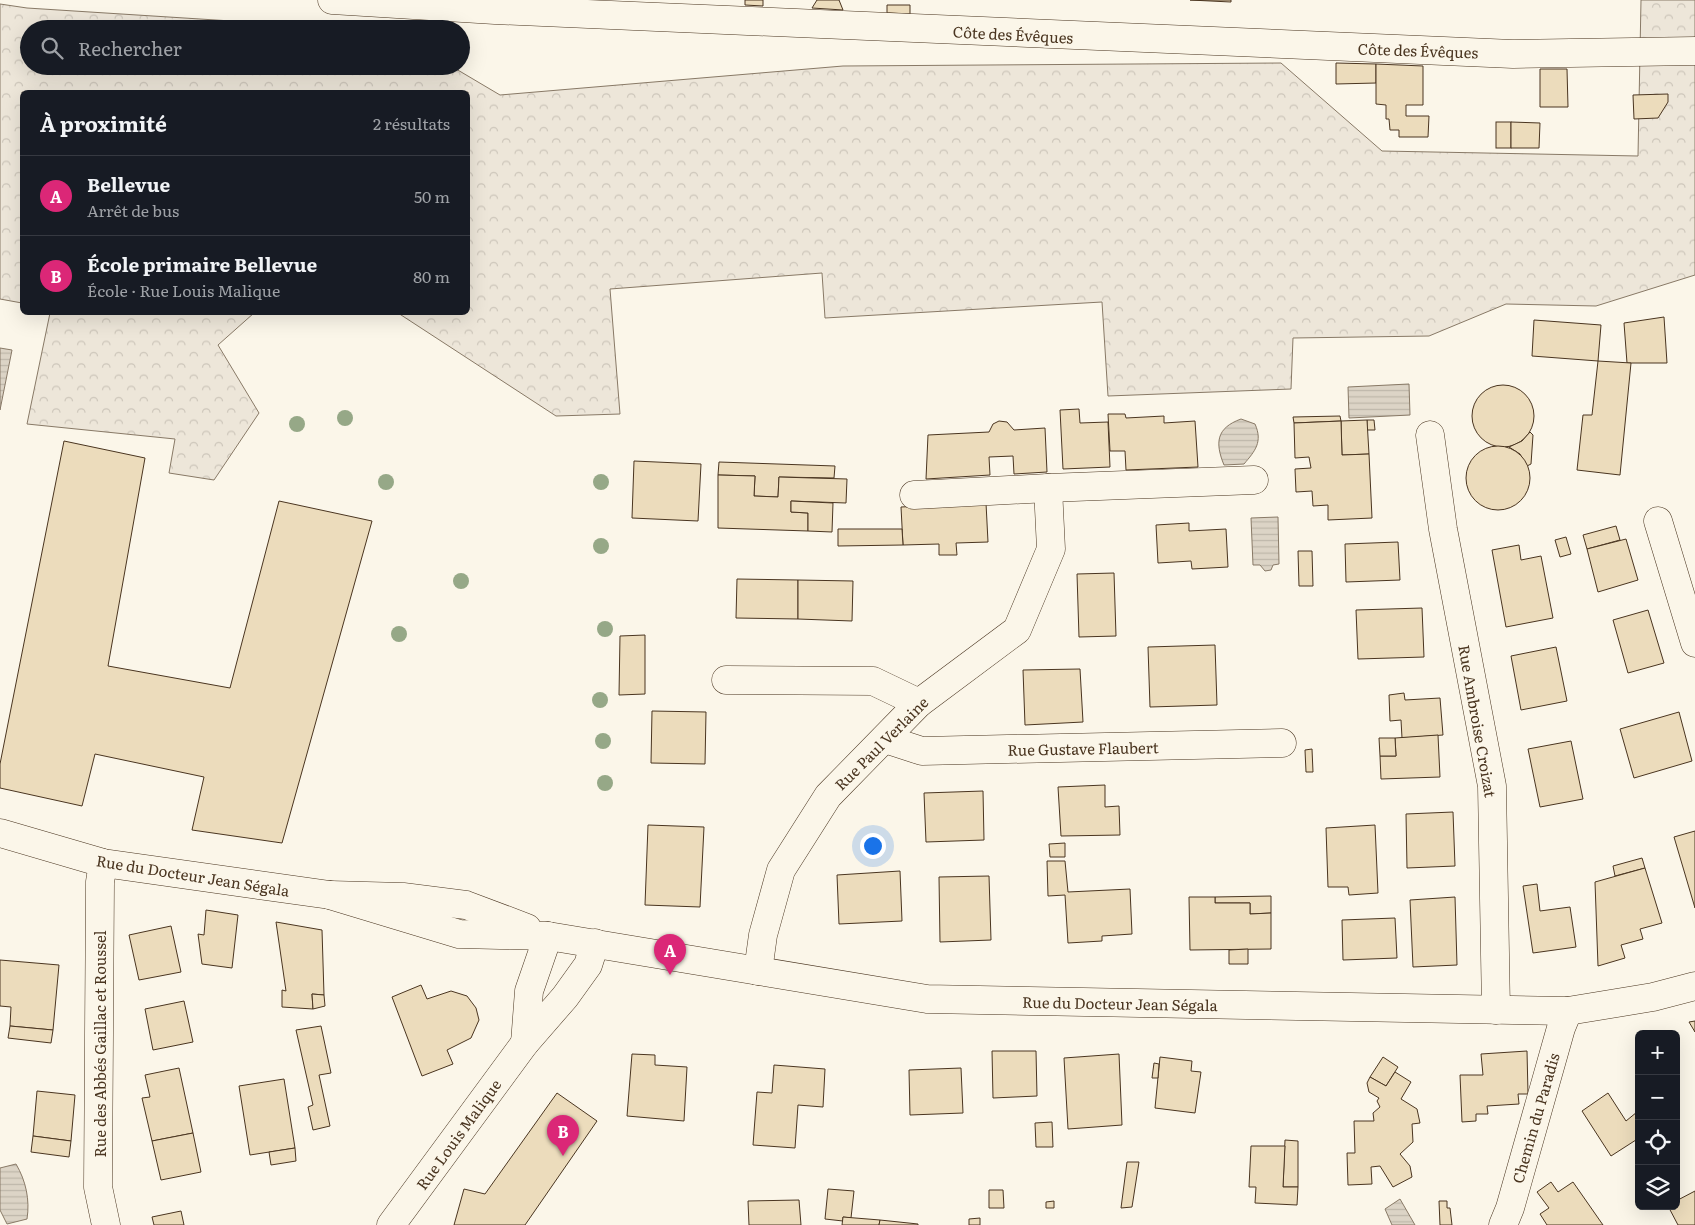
<!DOCTYPE html>
<html lang="fr">
<head>
<meta charset="utf-8">
<style>
	body { margin:0; font-family:Literata,serif; background:#242831; color:#f1f3f6 }
	.controls { position:absolute; right:15px; bottom:15px; display:grid; overflow:hidden; border-radius:8px; box-shadow:0 5px 20px #0002 }
	.controls button { width:45px; height:45px; display:grid; place-items:center; padding:0; border:0; border-bottom:1px solid #363941; background:#171b24; color:#f1f3f6; font:25px sans-serif }
	.you { position:absolute; left:872px; top:845px; width:18px; height:18px; margin:-12px; border:4px solid #fff; border-radius:50%; background:#1a73e8; box-shadow:0 0 0 8px #1a73e833 }
	.badge { display:grid; place-items:center; width:32px; height:32px; border-radius:50%; background:#db2777; color:#fff; font-size:16px; font-weight:700 }
	.pin { position:absolute; translate:-50% -41px; filter:drop-shadow(0 1px 2px #0008) }
	.pin::after { content:''; position:absolute; top:26px; width:18px; height:15px; background:inherit; clip-path:polygon(0 0,100% 0,50% 100%) }
	.list { margin:0; padding:0; list-style:none }
	h2 { display:flex; justify-content:space-between; align-items:center; height:65px; margin:0; padding:0 20px; font-size:21px }
	h2 small { font-size:16px; font-weight:400; color:#9ea1a6 }
	.list li { display:grid; grid-template-columns:32px 1fr auto; gap:15px; align-items:center; box-sizing:border-box; height:80px; padding:0 20px; border-top:1px solid #363941 }
	.list b { display:block; font-size:19px; white-space:nowrap }
	.list p { margin:0; font-size:16px; white-space:nowrap; color:#9ea1a6 }
	.list em { font-size:16px; font-style:normal; color:#9ea1a6 }
	.icon { flex:none; width:28px; height:28px; fill:none; stroke:currentColor; stroke-width:2; stroke-linecap:round; stroke-linejoin:round }
	.map { position:relative; flex:none; width:1695px; height:1225px; overflow:hidden }
	.search { position:absolute; background:#171b24; box-shadow:0 5px 20px #0002; left:20px; top:20px; width:450px; height:55px; display:flex; align-items:center; gap:12px; box-sizing:border-box; padding:0 18px; border-radius:28px; color:#9ea1a6; font-size:19px }
	.panel { position:absolute; background:#171b24; box-shadow:0 5px 20px #0002; left:20px; top:90px; width:450px; height:225px; border-radius:8px }
	.map>svg:first-child { display:block }
	.forest { fill:url(#forest-crowns); stroke:#887966 }
	.water { fill:url(#water-rules); stroke:#887966 }
	.building { fill:#ecdcbc; stroke:#4a3520 }
	.lines { fill:none; stroke-linecap:round; stroke-linejoin:round }
	.street-casing { stroke:#4a3520; stroke-width:29 }
	.secondary-casing { stroke:#4a3520; stroke-width:29 }
	.primary-casing { stroke:#4a3520; stroke-width:29 }
	.street { stroke:#fbf6e9; stroke-width:28 }
	.secondary { stroke:#fbf6e9; stroke-width:28 }
	.primary { stroke:#fbf6e9; stroke-width:28 }
	.tree { fill:#96a887 }
	.labels { text-anchor:middle; dominant-baseline:central; stroke-width:4; stroke-linejoin:round; paint-order:stroke }
	.street-label { font-size:15px; fill:#4a3520; stroke:#fbf6e9 }
</style>
</head>
<body>
<div class="map">
<svg width="1695" height="1225" viewBox="0 0 1695 1225">
	<defs>
		<pattern id="forest-crowns" width="20" height="18" patternUnits="userSpaceOnUse" patternTransform="scale(1.25)"><rect width="20" height="18" fill="#ede6d9"/><path d="M2 6a3 3 0 1 1 6 0M12 15a3 3 0 1 1 6 0" fill="none" stroke="#cdc6ba"/></pattern>
		<pattern id="water-rules" width="6" height="5" patternUnits="userSpaceOnUse" patternTransform="scale(1.25)"><rect width="6" height="5" fill="#dcd4c6"/><path d="M0 2.5h6" fill="none" stroke="#beb7aa"/></pattern>
	</defs>
	<rect width="100%" height="100%" fill="#fbf6e9"/>
	<g class="forest">
		<path d="M1641,0H1695V275L1596,306L1506,304L1429,336L1293,338L1291,389L1108,396L1102,302L825,318L822,273L610,289L620,414L556,416L398,313L468,312V92H22V303L0,299V4L27,8L357,29H29V66H451L500,95L843,66L1281,63L1382,151L1638,156Z"/>
		<path d="M50,313H254L218,345L259,413L214,480L169,473L175,439L27,424Z"/>
	</g>
	<g class="water">
		<path d="M0,348L12,350L0,410Z"/>
		<path d="M1409,384L1410,415L1349,418L1348,387Z"/>
		<path d="M1241,419L1255,424C1263,442 1255,451 1244,464L1224,465C1215,443 1216,428 1241,419Z"/>
		<path d="M1278,517L1279,564L1273,565L1271,570L1265,571L1260,565H1253L1251,518Z"/>
		<path d="M16,1164C26,1181 30,1200 27,1219L7,1224L0,1210V1168Z"/>
		<path d="M1400,1199L1415,1225H1392L1385,1209Z"/>
	</g>
	<g class="building">
		<path d="M745,0H763V6L745,5Z"/>
		<path d="M817,0H839L843,10L812,8Z"/>
		<path d="M1190,0H1231V2Z"/>
		<path d="M887,5H910V14L887,13Z"/>
		<path d="M1336,63L1376,64V83L1336,84Z"/>
		<path d="M1376,64L1423,66V105H1406V116H1429L1428,137H1399V130H1390L1389,119H1386V105L1376,104Z"/>
		<path d="M1540,69H1567L1568,107H1540Z"/>
		<path d="M1668,94V102L1658,118L1634,119L1633,95Z"/>
		<rect x="1496" y="122" width="15" height="26"/>
		<path d="M1511,122L1540,123L1539,148H1511Z"/>
		<path d="M1664,317L1667,363H1627L1624,323Z"/>
		<path d="M1534,320L1601,325L1598,361L1532,356Z"/>
		<path d="M1598,361L1631,363L1620,475L1577,470L1583,415H1592Z"/>
		<circle cx="1503" cy="416" r="31"/>
		<path d="M1079,409L1080,423L1108,422L1110,467L1063,469L1060,410Z"/>
		<path d="M1108,414H1125L1126,418L1164,416V423L1195,421L1198,467L1126,470L1125,451H1110Z"/>
		<path d="M1340,416L1341,421L1294,423L1293,417Z"/>
		<path d="M1367,420H1374L1375,430H1367Z"/>
		<path d="M1367,420L1369,454L1342,455L1341,421Z"/>
		<path d="M999,421L1007,422L1014,430L1045,428L1047,472L1014,474L1013,456L989,457L990,475L926,479L928,435L989,432L993,424Z"/>
		<path d="M1341,421L1342,455L1369,454L1372,518L1328,520V505L1313,506L1312,491L1296,492L1295,469L1311,468L1309,457L1295,458L1294,423Z"/>
		<path d="M1530,432L1533,435L1531,464L1527,466L1520,454L1509,447L1522,441Z"/>
		<path d="M64,441L145,458L108,666L230,688L279,501L372,521L282,843L192,830L204,777L95,754L82,806L0,788V764Z"/>
		<circle cx="1498" cy="478" r="32"/>
		<path d="M634,461L701,464L698,521L632,518Z"/>
		<path d="M719,462L835,466L834,478L779,477L778,497L754,496L755,476L718,475Z"/>
		<path d="M718,475L755,476L754,496L778,497L779,477L847,479L846,503L791,501V512L808,513V531L718,528Z"/>
		<path d="M791,501L833,503L832,532L808,531V513L791,512Z"/>
		<path d="M986,503L988,542L956,543L957,555H939V544L903,545L901,507Z"/>
		<path d="M1189,523V531L1226,529L1228,567L1192,569L1191,561L1158,563L1156,525Z"/>
		<path d="M1616,526L1620,540L1587,549L1583,535Z"/>
		<path d="M838,529H902L903,545L838,546Z"/>
		<path d="M1566,537L1571,554L1560,557L1555,540Z"/>
		<path d="M1626,539L1638,580L1598,592L1587,549Z"/>
		<path d="M1398,542L1400,580L1346,582L1345,544Z"/>
		<path d="M1519,545L1521,560L1541,556L1553,618L1506,627L1492,550Z"/>
		<path d="M1298,551H1312L1313,586H1299Z"/>
		<path d="M1114,573L1116,636L1079,637L1077,574Z"/>
		<path d="M737,579L798,580V619L736,618Z"/>
		<path d="M798,580L853,581L852,621L798,619Z"/>
		<path d="M1422,608L1424,657L1358,659L1356,610Z"/>
		<path d="M1648,610L1664,663L1628,673L1613,620Z"/>
		<path d="M645,635V694L619,695L620,636Z"/>
		<path d="M1215,645L1217,705L1150,707L1148,647Z"/>
		<path d="M1556,647L1567,701L1521,710L1511,656Z"/>
		<path d="M1080,669L1083,722L1025,725L1023,670Z"/>
		<path d="M1404,693L1405,700L1440,698L1443,735L1402,738L1401,720L1390,721L1389,695Z"/>
		<path d="M652,711L706,712L705,764L651,763Z"/>
		<path d="M1679,712L1692,761L1634,778L1620,729Z"/>
		<path d="M1438,735L1440,777L1381,779L1380,756H1396L1395,738Z"/>
		<path d="M1379,738H1395L1396,756H1380Z"/>
		<path d="M1571,741L1583,799L1540,807L1528,749Z"/>
		<path d="M1312,749L1313,772H1306L1305,750Z"/>
		<path d="M1105,785V807L1119,806L1120,835L1061,836L1058,787Z"/>
		<path d="M983,791L984,840L926,842L924,793Z"/>
		<path d="M1453,812L1455,866L1407,868L1406,814Z"/>
		<path d="M648,825L704,827L700,907L645,905Z"/>
		<path d="M1375,825L1378,893L1349,895L1348,887H1328L1326,828Z"/>
		<path d="M1695,831V908L1674,837Z"/>
		<path d="M1065,843V857H1050L1049,844Z"/>
		<path d="M1642,858L1645,868L1615,876L1613,866Z"/>
		<path d="M1047,861H1065L1068,892L1130,889L1132,934L1102,936V941L1068,943L1065,895L1048,896Z"/>
		<path d="M1645,868L1662,923L1640,929L1643,939L1621,945L1625,958L1598,966L1595,882Z"/>
		<path d="M900,871L902,921L839,924L837,875Z"/>
		<path d="M989,876L991,940L940,942L939,877Z"/>
		<path d="M1537,884L1540,911L1570,907L1576,947L1533,953L1523,886Z"/>
		<path d="M1271,896V913L1250,914V903H1215V897Z"/>
		<path d="M1189,897H1215V903H1250V914L1271,913V949L1190,950Z"/>
		<path d="M1455,897L1457,965L1413,967L1410,900Z"/>
		<path d="M206,910L238,915L232,968L202,964L198,934L204,935Z"/>
		<path d="M1395,918L1397,958L1343,960L1342,920Z"/>
		<path d="M276,922L322,930L324,995L312,994L313,1009L282,1007V990L286,991Z"/>
		<path d="M171,926L181,972L139,980L129,935Z"/>
		<path d="M1248,949V964H1229V950Z"/>
		<path d="M0,960L59,965L53,1030L10,1026L11,1007L0,1006Z"/>
		<path d="M421,985L427,999L451,991L467,996L476,1008L479,1020L471,1038L447,1050L453,1064L422,1076L392,997Z"/>
		<path d="M312,994L324,995L325,1006L313,1009Z"/>
		<path d="M184,1001L193,1042L153,1050L145,1009Z"/>
		<path d="M1695,1021V1032L1689,1022Z"/>
		<path d="M10,1026L53,1030L51,1043L8,1038Z"/>
		<path d="M321,1026L331,1073L319,1075L330,1126L313,1130L308,1107L313,1105L296,1030Z"/>
		<path d="M992,1051H1036L1037,1096L993,1098Z"/>
		<path d="M1527,1051L1528,1094H1518L1519,1104L1487,1106L1488,1114H1476V1121L1462,1122L1460,1075H1483L1481,1054Z"/>
		<path d="M632,1054L655,1055V1065L687,1067L684,1121L627,1116Z"/>
		<path d="M1119,1054L1122,1125L1068,1129L1064,1058Z"/>
		<path d="M1160,1057L1192,1061L1191,1071L1201,1072L1195,1113L1155,1108Z"/>
		<path d="M1383,1057L1398,1067L1386,1086L1370,1077Z"/>
		<path d="M1154,1063L1159,1064L1158,1078H1152Z"/>
		<path d="M774,1065L825,1069L823,1107L798,1105L795,1148L753,1145L757,1092L772,1093Z"/>
		<path d="M179,1068L193,1133L152,1141L142,1098L150,1097L145,1075Z"/>
		<path d="M961,1068L963,1113L910,1115L909,1070Z"/>
		<path d="M1395,1072L1411,1082L1401,1099L1417,1109L1420,1123L1412,1124L1413,1142L1400,1154L1410,1166L1412,1177L1393,1187L1380,1166L1371,1167L1372,1184L1348,1185L1347,1153H1355L1354,1121H1374L1373,1113L1380,1107L1377,1101L1379,1098L1369,1092L1367,1083L1370,1077L1386,1086Z"/>
		<path d="M284,1079L295,1148L250,1155L239,1086Z"/>
		<path d="M37,1091L75,1095L71,1141L33,1136Z"/>
		<path d="M557,1093L597,1121L525,1225H454L464,1189L485,1194Z"/>
		<path d="M1608,1093L1626,1121L1637,1112L1639,1115V1138L1611,1156L1582,1111Z"/>
		<path d="M1052,1122L1053,1147H1036L1035,1123Z"/>
		<path d="M193,1133L201,1172L161,1180L152,1141Z"/>
		<path d="M33,1136L71,1141L69,1157L31,1152Z"/>
		<path d="M1285,1140L1298,1141V1187H1283Z"/>
		<path d="M1251,1146H1285L1283,1187H1298L1297,1205L1255,1203L1256,1187H1249Z"/>
		<path d="M295,1148L296,1161L271,1165L269,1152Z"/>
		<path d="M1127,1162H1139L1132,1207L1121,1208Z"/>
		<path d="M1551,1182L1558,1192L1573,1182L1603,1225H1547L1540,1214L1549,1208L1537,1192Z"/>
		<path d="M828,1189L854,1191L851,1218L843,1217V1221L825,1219Z"/>
		<path d="M989,1190H1003L1004,1208H989Z"/>
		<path d="M1695,1191V1225H1678L1668,1206H1676V1201Z"/>
		<path d="M799,1200L801,1225H749L748,1201Z"/>
		<path d="M1054,1201V1208H1046V1202Z"/>
		<path d="M1439,1201H1447V1208H1450L1452,1225H1440Z"/>
		<path d="M181,1211L184,1225H154L152,1217Z"/>
		<path d="M843,1217L880,1220L879,1225H842Z"/>
		<path d="M980,1218V1225H969V1219Z"/>
		<path d="M880,1220L918,1224V1225H879Z"/>
	</g>
	<g class="lines">
		<defs>
			<g id="street">
				<path d="M1430,435L1443,529L1492,786L1496,1010"/>
				<path d="M914,495L1048,488"/>
				<path d="M1658,521L1695,643"/>
				<path d="M726,680L873,681L919,703"/>
				<path d="M885,739L922,751L1282,743"/>
				<path d="M103,863L100,882L98,1187L106,1225"/>
				<path d="M758,971L763,935L781,870L828,796L919,703L1017,630L1051,549L1048,488L1254,480"/>
				<path d="M525,1043L529,991L548,936"/>
				<path d="M391,1225L525,1043L565,997L588,965L595,943"/>
				<path d="M1503,1225L1510,1208L1561,1028L1568,1011"/>
			</g>
			<g id="secondary">
				<path d="M0,833L103,863L330,895L403,897L466,905L527,928"/>
				<path d="M330,895L459,934L548,936L927,999L1568,1011L1653,997L1695,986"/>
			</g>
			<path id="primary" d="M332,0L495,10L1513,54L1695,51"/>
		</defs>
		<use href="#street" class="street-casing"/>
		<use href="#secondary" class="secondary-casing"/>
		<use href="#primary" class="primary-casing"/>
		<use href="#street" class="street"/>
		<use href="#secondary" class="secondary"/>
		<use href="#primary" class="primary"/>
	</g>
	<g class="tree">
		<circle cx="345" cy="418" r="8"/>
		<circle cx="297" cy="424" r="8"/>
		<circle cx="386" cy="482" r="8"/>
		<circle cx="601" cy="482" r="8"/>
		<circle cx="601" cy="546" r="8"/>
		<circle cx="461" cy="581" r="8"/>
		<circle cx="605" cy="629" r="8"/>
		<circle cx="399" cy="634" r="8"/>
		<circle cx="600" cy="700" r="8"/>
		<circle cx="603" cy="741" r="8"/>
		<circle cx="605" cy="783" r="8"/>
	</g>
	<g class="labels">
		<g class="street-label">
			<text transform="translate(1013 34) rotate(3)">Côte des Évêques</text>
			<text transform="translate(1418 50) rotate(2)">Côte des Évêques</text>
			<text transform="translate(1478 721) rotate(80)">Rue Ambroise Croizat</text>
			<text transform="translate(881 743) rotate(-45)">Rue Paul Verlaine</text>
			<text transform="translate(1083 748) rotate(-1)">Rue Gustave Flaubert</text>
			<text transform="translate(193 875) rotate(9)">Rue du Docteur Jean Ségala</text>
			<text transform="translate(1120 1003) rotate(1)">Rue du Docteur Jean Ségala</text>
			<text transform="translate(99 1044) rotate(-90)">Rue des Abbés Gaillac et Roussel</text>
			<text transform="translate(1535 1118) rotate(-74)">Chemin du Paradis</text>
			<text transform="translate(458 1134) rotate(-54)">Rue Louis Malique</text>
		</g>
	</g>
</svg>
<div class="controls">
<button>+</button>
<button>−</button>
<button><svg class="icon" aria-label="locate" viewBox="0 0 24 24"><circle cx="12" cy="12" r="6"/><path d="M12 2v4M12 18v4M2 12h4M18 12h4"/></svg></button>
<button><svg class="icon" aria-label="layers" viewBox="0 0 24 24"><path d="M12 4l9 5-9 5-9-5zM3 14l9 5 9-5"/></svg></button>
</div>
<div class="you"></div>
<div class="pin badge" style="left:670px;top:975px">A</div>
<div class="pin badge" style="left:563px;top:1156px">B</div>
<div class="search"><svg class="icon" aria-label="search" viewBox="0 0 24 24"><circle cx="10" cy="10" r="6"/><path d="M15 15l6 6"/></svg>Rechercher</div>
<section class="panel">
<h2>À proximité<small>2 résultats</small></h2>
<ul class="list">
<li><span class="badge">A</span><div><b>Bellevue</b><p>Arrêt de bus</p></div><em>50 m</em></li>
<li><span class="badge">B</span><div><b>École primaire Bellevue</b><p>École · Rue Louis Malique</p></div><em>80 m</em></li>
</ul>
</section>
</div>
</body>
</html>
